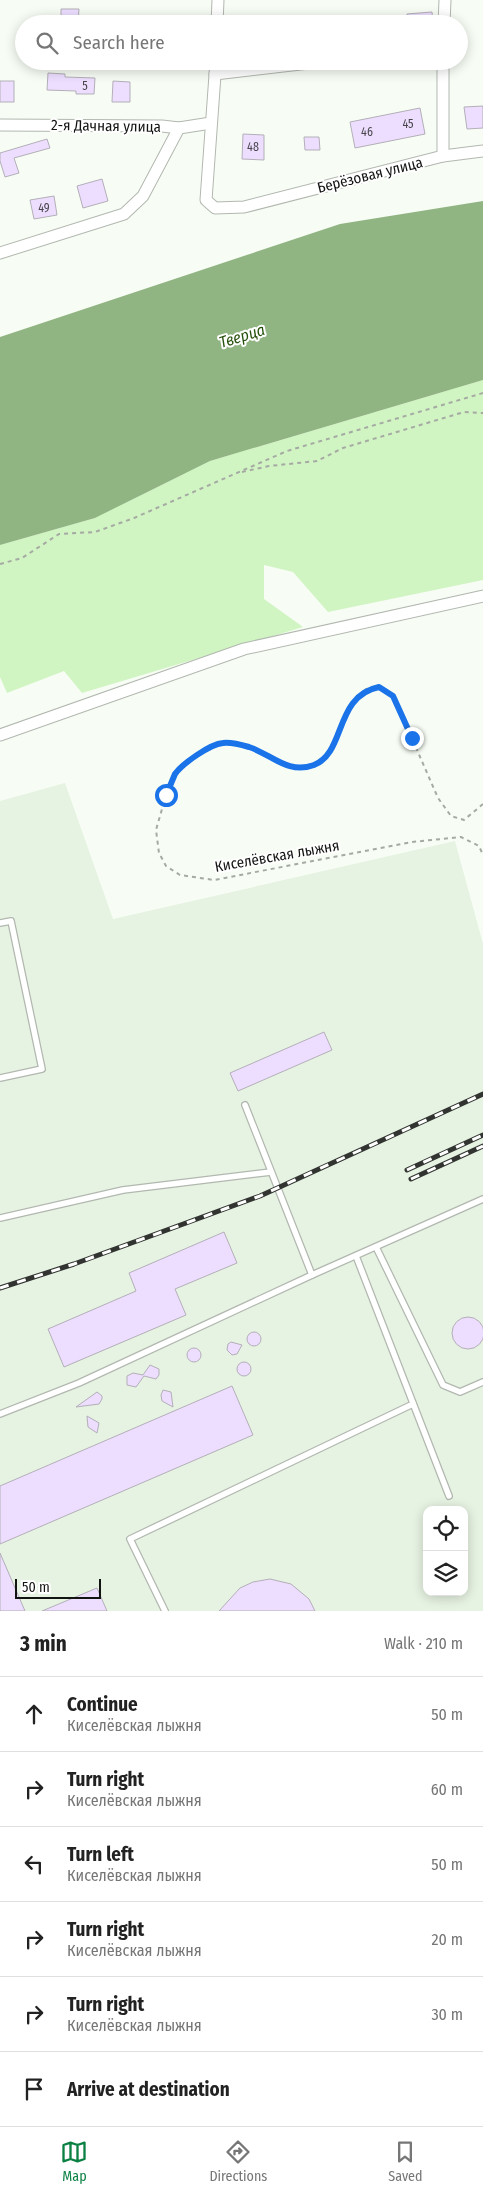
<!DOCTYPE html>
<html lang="en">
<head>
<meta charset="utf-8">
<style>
	body { margin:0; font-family:"Fira Sans Condensed",sans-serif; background:#f2f2f2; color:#222 }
	.controls { position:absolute; right:15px; bottom:15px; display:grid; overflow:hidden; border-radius:10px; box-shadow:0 2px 12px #0003 }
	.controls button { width:45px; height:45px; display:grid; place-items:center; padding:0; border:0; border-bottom:1px solid #e0e0e0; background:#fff; color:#222; font:25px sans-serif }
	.scale { position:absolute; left:15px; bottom:12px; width:86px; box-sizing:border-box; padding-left:5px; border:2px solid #121411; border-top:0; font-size:14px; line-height:18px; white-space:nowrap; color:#121411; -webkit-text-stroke:4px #fff; paint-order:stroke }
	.stop { position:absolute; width:15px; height:15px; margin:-11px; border:4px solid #1a73e8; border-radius:50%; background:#fff }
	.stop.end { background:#1a73e8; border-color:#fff; box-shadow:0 1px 5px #0008 }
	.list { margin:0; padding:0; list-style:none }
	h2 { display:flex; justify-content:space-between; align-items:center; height:65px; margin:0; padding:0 20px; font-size:21px }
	h2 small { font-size:16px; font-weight:400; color:#767676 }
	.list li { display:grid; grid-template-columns:32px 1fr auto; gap:15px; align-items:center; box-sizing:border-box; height:75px; padding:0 20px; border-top:1px solid #e0e0e0 }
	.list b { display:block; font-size:19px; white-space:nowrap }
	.list p { margin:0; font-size:16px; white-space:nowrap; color:#767676 }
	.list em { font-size:16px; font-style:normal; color:#767676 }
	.icon { flex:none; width:28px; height:28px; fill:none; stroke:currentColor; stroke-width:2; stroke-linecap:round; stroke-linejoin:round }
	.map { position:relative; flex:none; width:483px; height:1611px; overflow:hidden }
	.search { position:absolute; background:#fff; box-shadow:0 2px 12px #0003; left:15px; right:15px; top:15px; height:55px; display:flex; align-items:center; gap:12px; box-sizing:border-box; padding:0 18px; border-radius:28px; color:#767676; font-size:19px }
	.sheet { height:515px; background:#fff }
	nav { display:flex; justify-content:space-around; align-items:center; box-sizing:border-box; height:70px; border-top:1px solid #e0e0e0; background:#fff; font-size:14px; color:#767676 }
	nav a { display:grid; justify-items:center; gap:2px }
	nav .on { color:#0b8043 }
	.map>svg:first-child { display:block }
	.built { fill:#e6f2e2; fill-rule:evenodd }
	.green { fill:#d1f4c3 }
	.water { fill:#91b483 }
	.building { fill:#eddeff; stroke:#b3afb8 }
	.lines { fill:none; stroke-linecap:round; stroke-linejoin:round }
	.lane-casing { stroke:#b2b8b0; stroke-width:8 }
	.street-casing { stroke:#b2b8b0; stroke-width:13 }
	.path { stroke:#a5aaa3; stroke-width:2; stroke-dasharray:4 4; stroke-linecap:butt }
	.lane { stroke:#fff; stroke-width:5.5 }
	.street { stroke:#fff; stroke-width:11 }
	.rail-casing { stroke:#313430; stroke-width:5 }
	.rail { stroke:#fff; stroke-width:3; stroke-dasharray:9; stroke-linecap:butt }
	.route { stroke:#1a73e8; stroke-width:6 }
	.labels { text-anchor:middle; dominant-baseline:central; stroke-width:4; stroke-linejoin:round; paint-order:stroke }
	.number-label { font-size:12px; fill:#49464c }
	.street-label { font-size:15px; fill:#121411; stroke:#fff }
	.water-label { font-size:16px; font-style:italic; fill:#27520d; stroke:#fff }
</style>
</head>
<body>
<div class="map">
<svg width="483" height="1611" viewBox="0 0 483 1611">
	<rect width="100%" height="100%" fill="#f7fdf4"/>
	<path class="built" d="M65,783L113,919L455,841L483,944V1611H0V801ZM427,1510H464V1592H427Z"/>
	<path class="green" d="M483,380V580L328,612L293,572L264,565V599L303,627L82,693L64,671L7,693L0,677V545L95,518L210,461Z"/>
	<path class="water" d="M483,201V380L210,461L95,518L0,545V337L340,224Z"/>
	<g class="building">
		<path d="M61,9H79L78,24H61Z"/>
		<path d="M432,12L433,24H407V14Z"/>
		<path d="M48,73L65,74V77L95,78L94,94H76V91L47,90Z"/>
		<rect x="0" y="81" width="14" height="21"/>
		<path d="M113,81L130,82V102H112Z"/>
		<path d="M483,106V128L467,129L464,107Z"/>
		<path d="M420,108L425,134L355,148L350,122Z"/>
		<path d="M243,134L264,135V160L242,159Z"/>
		<path d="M304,137H319L320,150H305Z"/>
		<path d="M47,139L50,148L14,158L19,173L5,177L0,161V153Z"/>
		<path d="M102,179L108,201L83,208L77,186Z"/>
		<path d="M54,196L57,215L34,219L30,200Z"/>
		<path d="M324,1032L332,1050L238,1091L230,1073Z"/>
		<path d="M224,1232L237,1263L175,1289L186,1315L64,1367L48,1329L136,1291L129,1273Z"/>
		<circle cx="468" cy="1333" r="16"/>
		<circle cx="254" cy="1339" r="7"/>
		<path d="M231,1342L242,1345L237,1354L232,1355L227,1350L228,1344Z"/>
		<circle cx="194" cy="1355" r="7"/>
		<circle cx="244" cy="1369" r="7"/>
		<path d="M150,1365L159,1369V1375L156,1379L144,1376L136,1387L127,1385V1376L133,1373L143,1375Z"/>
		<path d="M232,1386L253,1435L0,1544V1486Z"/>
		<path d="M163,1390L171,1392L173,1407L162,1401L161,1395Z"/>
		<path d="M97,1392L102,1396V1399L99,1404L76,1407Z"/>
		<path d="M87,1416L99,1423L97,1433L88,1427Z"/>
		<path d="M0,1553L25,1611H0Z"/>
		<path d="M270,1579L291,1584L309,1599L315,1611H219L240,1588L253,1582Z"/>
		<path d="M97,1588L107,1611H42Z"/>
	</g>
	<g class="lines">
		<defs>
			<g id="lane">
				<path d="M0,923L11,921L42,1069L0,1078"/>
				<path d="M245,1105L312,1275"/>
				<path d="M0,1218L123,1190L271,1172"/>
				<path d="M376,1247L443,1385L460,1392L483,1382"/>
				<path d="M356,1256L449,1496"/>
				<path d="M0,1414L79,1383L312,1275L483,1199"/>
				<path d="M165,1611L130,1539L413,1404"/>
			</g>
			<g id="street">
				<path d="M217,24L218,0"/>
				<path d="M444,24L445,0"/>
				<path d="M216,61L206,200L215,208L244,207L443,156V61"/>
				<path d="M215,74L326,61"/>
				<path d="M0,125L162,126L179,128L211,123"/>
				<path d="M443,156L483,151"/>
				<path d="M0,253L124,214L143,196L179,128"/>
				<path d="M0,735L244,649L483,596"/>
			</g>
		</defs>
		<use href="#lane" class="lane-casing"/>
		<use href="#street" class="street-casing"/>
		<g class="path">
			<path d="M242,472L269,466L317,461L343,448L464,412L483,413"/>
			<path d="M0,564L22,558L59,534L95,532L134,518L287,451L483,393"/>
			<path d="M483,804L464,820L451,816L438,798L393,695L379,687L366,689L351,704L329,752L314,765L297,767L281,764L249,747L222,743L197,754L176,773L166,795L156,830L159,853L166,866L180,875L214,880L412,842L461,837L479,846L483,855"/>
		</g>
		<use href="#lane" class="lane"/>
		<use href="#street" class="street"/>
		<defs>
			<g id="rail">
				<path d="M407,1170L483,1135"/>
				<path d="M411,1179L483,1146"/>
				<path d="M0,1288L74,1264L260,1196L483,1094"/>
			</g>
		</defs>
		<use href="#rail" class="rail-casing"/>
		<use href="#rail" class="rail"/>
	</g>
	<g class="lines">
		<path class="route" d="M166,795C169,789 172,781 175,774C182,764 210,744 223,743C230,742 242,745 249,747C271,754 288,775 314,765C346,753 334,696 379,687L393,696L412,738"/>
	</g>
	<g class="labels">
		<g class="number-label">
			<text x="85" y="86">5</text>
			<text x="408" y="124">45</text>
			<text x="367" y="132">46</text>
			<text x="253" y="147">48</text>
			<text x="44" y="208">49</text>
		</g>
		<g class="street-label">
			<text transform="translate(106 126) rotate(1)">2-я Дачная улица</text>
			<text transform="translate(370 175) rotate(-14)">Берёзовая улица</text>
			<text transform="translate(277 856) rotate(-10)">Киселёвская лыжня</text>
		</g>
		<g class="water-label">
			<text transform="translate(242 336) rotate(-17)">Тверца</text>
		</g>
	</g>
</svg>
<div class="controls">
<button><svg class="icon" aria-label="locate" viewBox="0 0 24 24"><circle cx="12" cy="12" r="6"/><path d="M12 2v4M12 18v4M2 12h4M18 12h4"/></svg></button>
<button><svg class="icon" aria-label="layers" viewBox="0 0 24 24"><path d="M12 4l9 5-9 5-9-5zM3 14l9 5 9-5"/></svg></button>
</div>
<div class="scale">50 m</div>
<div class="stop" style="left:166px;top:795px"></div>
<div class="stop end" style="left:412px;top:738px"></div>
<div class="search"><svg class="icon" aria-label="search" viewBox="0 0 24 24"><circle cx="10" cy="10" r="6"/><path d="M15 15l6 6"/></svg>Search here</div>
</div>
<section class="sheet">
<h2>3 min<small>Walk · 210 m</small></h2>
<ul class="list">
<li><svg class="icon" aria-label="ahead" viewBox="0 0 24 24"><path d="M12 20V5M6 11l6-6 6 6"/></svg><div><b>Continue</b><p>Киселёвская лыжня</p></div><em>50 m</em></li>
<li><svg class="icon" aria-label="right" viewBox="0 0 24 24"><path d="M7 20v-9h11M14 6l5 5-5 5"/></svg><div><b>Turn right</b><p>Киселёвская лыжня</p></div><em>60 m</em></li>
<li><svg class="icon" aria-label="left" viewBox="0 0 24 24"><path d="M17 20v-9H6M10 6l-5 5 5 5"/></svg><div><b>Turn left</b><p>Киселёвская лыжня</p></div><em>50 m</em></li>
<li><svg class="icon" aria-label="right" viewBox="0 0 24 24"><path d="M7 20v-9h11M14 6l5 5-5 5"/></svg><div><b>Turn right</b><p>Киселёвская лыжня</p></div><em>20 m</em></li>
<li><svg class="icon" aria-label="right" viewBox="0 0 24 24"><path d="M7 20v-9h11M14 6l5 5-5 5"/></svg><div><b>Turn right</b><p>Киселёвская лыжня</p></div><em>30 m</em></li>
<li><svg class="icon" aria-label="arrive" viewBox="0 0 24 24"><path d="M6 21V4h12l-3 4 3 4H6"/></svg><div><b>Arrive at destination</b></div></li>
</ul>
</section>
<nav>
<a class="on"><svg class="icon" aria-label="map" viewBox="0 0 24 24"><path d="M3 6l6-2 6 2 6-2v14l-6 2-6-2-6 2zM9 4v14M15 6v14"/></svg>Map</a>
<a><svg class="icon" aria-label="directions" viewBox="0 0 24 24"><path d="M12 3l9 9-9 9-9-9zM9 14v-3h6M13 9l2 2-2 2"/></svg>Directions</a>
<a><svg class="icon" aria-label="saved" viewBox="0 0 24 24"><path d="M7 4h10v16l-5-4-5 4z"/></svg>Saved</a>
</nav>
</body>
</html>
